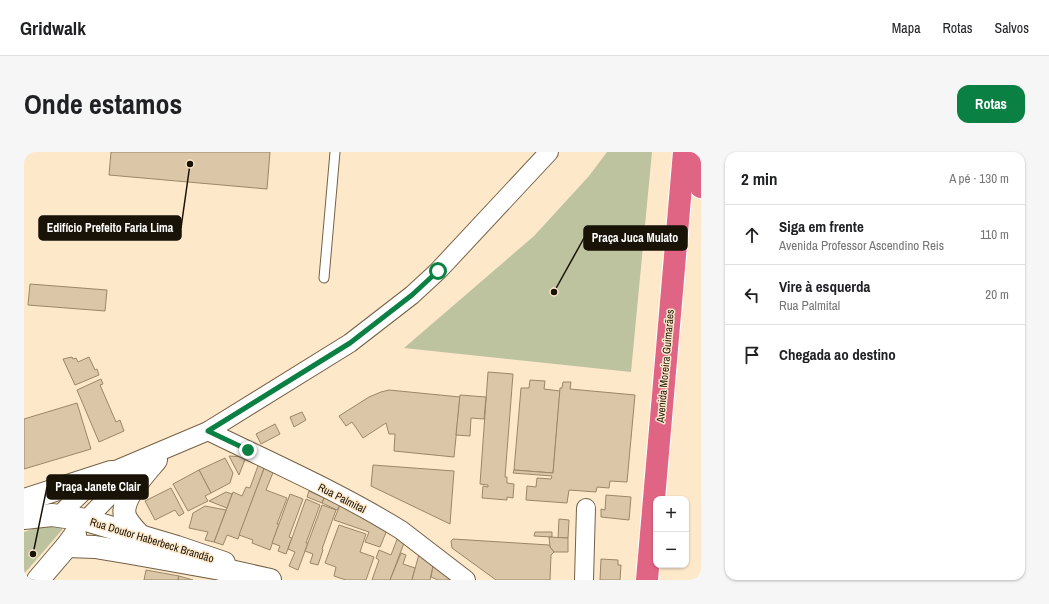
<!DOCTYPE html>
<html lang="pt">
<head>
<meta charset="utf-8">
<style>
	body { margin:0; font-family:"Archivo Narrow",sans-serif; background:#f6f6f6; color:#202124 }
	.controls { position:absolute; right:12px; bottom:12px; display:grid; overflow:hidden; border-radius:8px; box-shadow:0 1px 3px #0004 }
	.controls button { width:36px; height:36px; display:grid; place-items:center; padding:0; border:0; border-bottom:1px solid #e0e0e0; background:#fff; color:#202124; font:20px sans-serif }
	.stop { position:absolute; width:12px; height:12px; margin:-9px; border:3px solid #0b8043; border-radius:50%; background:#fff }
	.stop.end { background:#0b8043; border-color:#fff; box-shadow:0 1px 4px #0008 }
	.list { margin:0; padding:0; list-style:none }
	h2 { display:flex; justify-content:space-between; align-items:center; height:52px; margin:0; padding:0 16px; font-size:17px }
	h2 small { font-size:13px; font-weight:400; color:#757577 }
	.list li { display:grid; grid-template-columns:26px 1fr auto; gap:12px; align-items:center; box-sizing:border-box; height:60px; padding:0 16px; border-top:1px solid #e0e0e0 }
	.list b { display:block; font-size:15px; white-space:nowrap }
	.list p { margin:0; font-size:13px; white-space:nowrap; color:#757577 }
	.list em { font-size:13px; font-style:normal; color:#757577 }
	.icon { flex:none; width:22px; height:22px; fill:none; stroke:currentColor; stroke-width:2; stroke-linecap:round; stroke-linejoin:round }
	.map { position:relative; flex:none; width:677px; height:428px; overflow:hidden; border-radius:12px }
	header { display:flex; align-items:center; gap:24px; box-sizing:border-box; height:56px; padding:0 20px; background:#fff; border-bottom:1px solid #e0e0e0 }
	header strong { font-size:19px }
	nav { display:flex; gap:22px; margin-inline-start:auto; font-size:14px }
	.intro { display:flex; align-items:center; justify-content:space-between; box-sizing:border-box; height:96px; padding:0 24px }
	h1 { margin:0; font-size:28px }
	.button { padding:10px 18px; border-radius:12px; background:#0b8043; color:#fff; font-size:14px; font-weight:700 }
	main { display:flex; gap:24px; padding:0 24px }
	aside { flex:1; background:#fff; border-radius:12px; box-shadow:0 1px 3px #0004 }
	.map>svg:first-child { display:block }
	.green { fill:#bdc29f }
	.building { fill:#dcc6a8; stroke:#9a8669 }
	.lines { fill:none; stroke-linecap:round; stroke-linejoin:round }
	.lane-casing { stroke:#746146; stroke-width:11 }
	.street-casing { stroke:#746146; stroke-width:20 }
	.secondary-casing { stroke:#746146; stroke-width:24 }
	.highway-casing { stroke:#fff; stroke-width:24 }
	.lane { stroke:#fff; stroke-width:9 }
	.street { stroke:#fff; stroke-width:18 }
	.secondary { stroke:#fff; stroke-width:22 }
	.highway { stroke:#e06584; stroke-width:22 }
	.route { stroke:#0b8043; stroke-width:5 }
	.labels { text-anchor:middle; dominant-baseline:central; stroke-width:3; stroke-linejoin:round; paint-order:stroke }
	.street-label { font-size:11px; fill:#191207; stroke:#fee8ca }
	.leader { fill:none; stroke:#191207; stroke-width:1.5 }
	.callout-dot { fill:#191207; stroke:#fee8ca; stroke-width:1.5 }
	.callout { fill:#191207; stroke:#191207; stroke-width:1.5 }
	.callout-label { font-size:12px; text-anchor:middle; font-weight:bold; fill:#fff }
</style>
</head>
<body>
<header>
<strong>Gridwalk</strong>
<nav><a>Mapa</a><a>Rotas</a><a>Salvos</a></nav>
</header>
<div class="intro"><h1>Onde estamos</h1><a class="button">Rotas</a></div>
<main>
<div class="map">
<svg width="677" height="428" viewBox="0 0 677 428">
	<rect width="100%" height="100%" fill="#fee8ca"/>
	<g class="green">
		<path d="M583,0H628L607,220L380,196L510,84L565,24Z"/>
		<path d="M29,370L38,374V378L0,422V380Z"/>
	</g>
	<g class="building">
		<path d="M87,0H246L243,37L85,23Z"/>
		<path d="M6,132L83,138L81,159L4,153Z"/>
		<path d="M48,205L49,207L52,206L54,210L65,205L71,218L73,217L75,223L51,233L39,207Z"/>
		<path d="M464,220L489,222L481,325H483V331L490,332L489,346L483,345V348L458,346L459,334L464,335V333L456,332Z"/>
		<path d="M77,227L79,232L76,233L92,270L96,268L100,279L75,290L53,238Z"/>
		<path d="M506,228L521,229L520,237L536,239L529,321L490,318L497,236H505Z"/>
		<path d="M539,230H547L546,237L611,243L603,330L586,329L585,336L573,335L572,340L545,338L543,351L502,348L503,334L512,335L513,326L527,327L528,324L489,321L490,318L529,321L536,236H538Z"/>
		<path d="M365,238L436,245L430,305L370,299L371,282H365L362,271L339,286L328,270L322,274L315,264L345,245L357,240Z"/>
		<path d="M436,243L462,245L460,267L447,266L446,284L432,283Z"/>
		<path d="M53,251L67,297L0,317V267Z"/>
		<path d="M278,260L282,268L270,275L266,265Z"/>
		<path d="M251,272L256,282L237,292L232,282Z"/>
		<path d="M205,304L222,305L215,323Z"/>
		<path d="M201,306L209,321L206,331L187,341L175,318Z"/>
		<path d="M235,311L241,314L214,387L203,383L199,393L190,390L209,340L218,344L222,335L226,336Z"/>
		<path d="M349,313L430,319L426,372L347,334Z"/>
		<path d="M241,314L250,318L242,338L263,346L253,372H255L246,398L228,391L229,388L215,383Z"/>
		<path d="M175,318L187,341L181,344L184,349L164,359L149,332Z"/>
		<path d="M147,336L160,361L155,364L151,358L131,368L121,349Z"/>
		<path d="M285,339L300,346L298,351L283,345Z"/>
		<path d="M202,340L208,342L203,356L185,349Z"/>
		<path d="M266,342L279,347L265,385L268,386L262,402L254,399L256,394L248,391Z"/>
		<path d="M582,343L607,345L605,368L577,365V357L581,358Z"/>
		<path d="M300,346L316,353L313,358L298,351Z"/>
		<path d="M282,347L296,353L282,391H284L274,418L265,414L271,400L264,397Z"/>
		<path d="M298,353L312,358L298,397L299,398L294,413L286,411L289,402L281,399Z"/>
		<path d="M316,353L363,378L356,395L341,390L345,380L310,368Z"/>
		<path d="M181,354L202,358L190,390L181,388L184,380L165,376L169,361Z"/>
		<path d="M535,367L545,368L544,386H534Z"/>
		<path d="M315,373L342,382L336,400L350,405L342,428H322L310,424L312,415L301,411Z"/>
		<path d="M511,380H528V385L510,384Z"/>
		<path d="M374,385L380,391L366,428H348L355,408L352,406L355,398L367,403Z"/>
		<path d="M525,385L544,386V400H530L526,395Z"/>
		<path d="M429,387L525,393L526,395L530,400L527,403L526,428H472L428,396L427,389Z"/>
		<path d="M377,401L382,403L379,412L391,416L388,428H366Z"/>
		<path d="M395,402L409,414L406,428H388Z"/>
		<path d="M577,407L594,408V413H597L596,428H576Z"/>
		<path d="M409,414L426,426L425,428H414L407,425Z"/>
		<path d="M122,418L155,424L154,428H120Z"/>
		<path d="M155,424L169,428H154Z"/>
	</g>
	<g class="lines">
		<defs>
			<path id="lane" d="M300,126L311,0"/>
			<g id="street">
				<path d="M184,279C249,311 316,340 377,378L442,428"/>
				<path d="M35,364C51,347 66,331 87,320L184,279L326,191L388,143L414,119L525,0"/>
				<path d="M62,368L97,332L120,316"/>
				<path d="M560,428L562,356"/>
			</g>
			<g id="secondary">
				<path d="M0,348L87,320"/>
				<path d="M0,366L28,363L62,368L153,395L200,411L197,417"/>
				<path d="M116,384C111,378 104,372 101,364C96,347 121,321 132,308"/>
				<path d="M43,394L71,395L107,401L197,417L246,428"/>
				<path d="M14,428L43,394L51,383"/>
			</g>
			<g id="highway">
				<path d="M668,0L677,35"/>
				<path d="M623,428L660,0"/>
			</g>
		</defs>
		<use href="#lane" class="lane-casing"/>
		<use href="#street" class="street-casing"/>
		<use href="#secondary" class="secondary-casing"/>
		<use href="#highway" class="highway-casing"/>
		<use href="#lane" class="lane"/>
		<use href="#street" class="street"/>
		<use href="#secondary" class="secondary"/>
		<use href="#highway" class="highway"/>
	</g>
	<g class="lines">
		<path class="route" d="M224,298L184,279L326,191L388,143L414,119"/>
	</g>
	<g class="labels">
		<g class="street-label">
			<text transform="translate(641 214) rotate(-85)">Avenida Moreira Guimarães</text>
			<text transform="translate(318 346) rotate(27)">Rua Palmital</text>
			<text transform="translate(128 388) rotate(17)">Rua Doutor Haberbeck Brandão</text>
		</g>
	</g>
	<path class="leader" d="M166 12L157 76M530 140L560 86M9 402L23 335"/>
	<g class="callout-dot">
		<circle cx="166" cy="12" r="4"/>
		<circle cx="530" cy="140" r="4"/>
		<circle cx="9" cy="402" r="4"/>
	</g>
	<g class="callout">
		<rect x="15" y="64" width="142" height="24" rx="4"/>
		<rect x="560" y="74" width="103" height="24" rx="4"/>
		<rect x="23" y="323" width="101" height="24" rx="4"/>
	</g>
	<g class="callout-label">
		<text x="86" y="80">Edifício Prefeito Faria Lima</text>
		<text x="611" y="90">Praça Juca Mulato</text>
		<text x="74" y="339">Praça Janete Clair</text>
	</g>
</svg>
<div class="controls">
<button>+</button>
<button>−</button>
</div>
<div class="stop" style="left:414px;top:119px"></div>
<div class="stop end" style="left:224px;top:298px"></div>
</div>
<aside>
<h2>2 min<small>A pé · 130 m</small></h2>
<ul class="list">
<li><svg class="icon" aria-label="ahead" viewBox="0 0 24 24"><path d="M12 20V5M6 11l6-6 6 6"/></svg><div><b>Siga em frente</b><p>Avenida Professor Ascendino Reis</p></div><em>110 m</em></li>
<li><svg class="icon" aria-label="left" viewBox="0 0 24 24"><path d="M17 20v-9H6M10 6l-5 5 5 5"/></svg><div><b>Vire à esquerda</b><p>Rua Palmital</p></div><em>20 m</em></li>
<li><svg class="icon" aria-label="arrive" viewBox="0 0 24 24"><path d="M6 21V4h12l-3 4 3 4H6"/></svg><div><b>Chegada ao destino</b></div></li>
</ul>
</aside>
</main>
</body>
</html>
